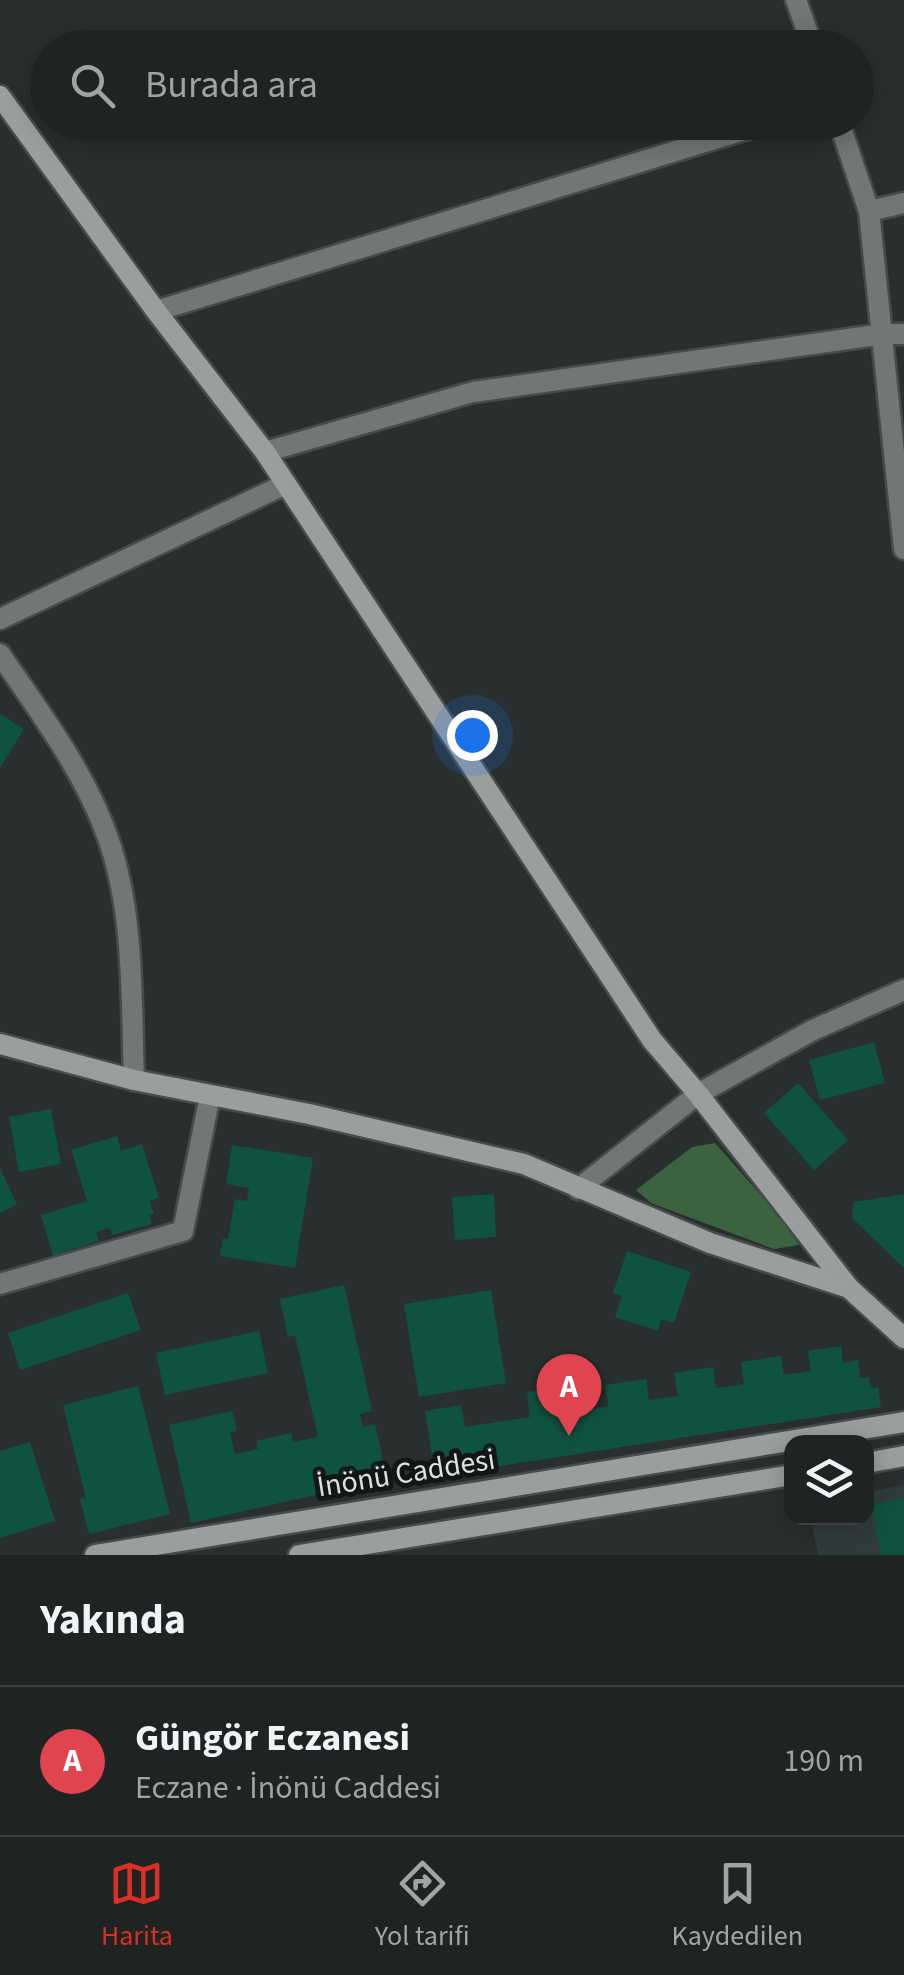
<!DOCTYPE html>
<html lang="tr">
<head>
<meta charset="utf-8">
<style>
	body { margin:0; font-family:"Source Sans 3",sans-serif; background:#2c2f2f; color:#f1f3f6 }
	.controls { position:absolute; right:30px; bottom:30px; display:grid; overflow:hidden; border-radius:20px; box-shadow:0 5px 25px #0003 }
	.controls button { width:90px; height:90px; display:grid; place-items:center; padding:0; border:0; border-bottom:2px solid #3c4040; background:#1f2322; color:#f1f3f6; font:50px sans-serif }
	.you { position:absolute; left:472px; top:735px; width:35px; height:35px; margin:-25px; border:8px solid #fff; border-radius:50%; background:#1a73e8; box-shadow:0 0 0 15px #1a73e833 }
	.badge { display:grid; place-items:center; width:65px; height:65px; border-radius:50%; background:#d93025; color:#fff; font-size:32px; font-weight:700 }
	.pin { position:absolute; translate:-50% -82px; filter:drop-shadow(0 2px 5px #0008) }
	.pin::after { content:''; position:absolute; top:52px; width:35px; height:30px; background:inherit; clip-path:polygon(0 0,100% 0,50% 100%) }
	.list { margin:0; padding:0; list-style:none }
	h2 { display:flex; justify-content:space-between; align-items:center; height:130px; margin:0; padding:0 40px; font-size:42px }
	h2 small { font-size:32px; font-weight:400; color:#a1a4a5 }
	.list li { display:grid; grid-template-columns:65px 1fr auto; gap:30px; align-items:center; box-sizing:border-box; height:150px; padding:0 40px; border-top:2px solid #3c4040 }
	.list b { display:block; font-size:38px; white-space:nowrap }
	.list p { margin:0; font-size:32px; white-space:nowrap; color:#a1a4a5 }
	.list em { font-size:32px; font-style:normal; color:#a1a4a5 }
	.icon { flex:none; width:55px; height:55px; fill:none; stroke:currentColor; stroke-width:2; stroke-linecap:round; stroke-linejoin:round }
	.map { position:relative; flex:none; width:904px; height:1555px; overflow:hidden }
	.search { position:absolute; background:#1f2322; box-shadow:0 5px 25px #0003; left:30px; right:30px; top:30px; height:110px; display:flex; align-items:center; gap:25px; box-sizing:border-box; padding:0 35px; border-radius:55px; color:#a1a4a5; font-size:38px }
	.sheet { height:280px; background:#1f2322 }
	nav { display:flex; justify-content:space-around; align-items:center; box-sizing:border-box; height:140px; border-top:2px solid #3c4040; background:#1f2322; font-size:28px; color:#a1a4a5 }
	nav a { display:grid; justify-items:center; gap:5px }
	nav .on { color:#d93025 }
	.map>svg:first-child { display:block }
	.built { fill:#303c3b }
	.forest { fill:#3c6340 }
	.building { fill:#105240 }
	.lines { fill:none; stroke-linecap:round; stroke-linejoin:round }
	.street-casing { stroke:#464b4b; stroke-width:25 }
	.secondary-casing { stroke:#464b4b; stroke-width:25 }
	.street { stroke:#737676; stroke-width:20 }
	.secondary { stroke:#9a9e9f; stroke-width:20 }
	.labels { text-anchor:middle; dominant-baseline:central; stroke-width:10; stroke-linejoin:round; paint-order:stroke }
	.street-label { font-size:30px; fill:#dde1e1; stroke:#141616 }
</style>
</head>
<body>
<div class="map">
<svg width="904" height="1555" viewBox="0 0 904 1555">
	<rect width="100%" height="100%" fill="#292f2e"/>
	<path class="built" d="M904,1485V1555H818L811,1518H866L867,1492Z"/>
	<path class="forest" d="M715,1143L780,1217L799,1245L774,1249L651,1203L636,1190L692,1147Z"/>
	<g class="building">
		<path d="M0,714L24,729L0,768Z"/>
		<path d="M874,1042L885,1083L820,1100L809,1060Z"/>
		<path d="M798,1083L848,1140L814,1170L764,1113Z"/>
		<path d="M51,1109L61,1164L19,1172L9,1117Z"/>
		<path d="M117,1136L121,1151L142,1144L159,1198L150,1201L154,1214L149,1215L152,1224L112,1235L110,1228L96,1232L99,1241L53,1256L41,1215L87,1201L71,1150Z"/>
		<path d="M232,1145L313,1158L295,1268L220,1256L223,1238L228,1239L235,1199L247,1201L249,1188L226,1184Z"/>
		<path d="M0,1168L17,1204L0,1213Z"/>
		<path d="M494,1194L496,1237L455,1240L452,1197Z"/>
		<path d="M904,1194V1268L852,1218L854,1202Z"/>
		<path d="M627,1251L691,1272L674,1323L661,1319L658,1331L615,1317L622,1296L613,1293Z"/>
		<path d="M344,1285L372,1411L360,1414L363,1427L375,1424L387,1479L191,1523L169,1425L232,1411L237,1431L230,1432L235,1454L258,1449L256,1441L291,1433L293,1442L318,1437L295,1335L288,1337L280,1299Z"/>
		<path d="M491,1290L506,1383L419,1397L404,1304Z"/>
		<path d="M128,1293L141,1330L20,1370L8,1333Z"/>
		<path d="M259,1331L268,1373L165,1395L156,1353Z"/>
		<path d="M841,1346L843,1363L858,1360L860,1378L869,1377L871,1388L878,1387L881,1407L435,1476L425,1411L461,1405L465,1427L530,1417L527,1392L582,1384L586,1410L608,1406L605,1385L646,1379L649,1400L678,1396L674,1373L713,1367L716,1388L744,1384L741,1362L781,1356L784,1375L811,1371L808,1351Z"/>
		<path d="M138,1386L170,1514L89,1534L80,1499L86,1498L63,1405Z"/>
		<path d="M30,1442L55,1521L0,1538V1451Z"/>
		<path d="M904,1498V1555H881L871,1505Z"/>
	</g>
	<g class="lines">
		<defs>
			<g id="street">
				<path d="M796,0L813,48"/>
				<path d="M839,122L869,211L904,549"/>
				<path d="M869,211L904,203"/>
				<path d="M156,311L770,122"/>
				<path d="M265,452L473,392L884,334H904"/>
				<path d="M0,619L286,484"/>
				<path d="M0,654C40,713 84,770 108,838C135,915 131,1000 134,1080"/>
				<path d="M578,1189L698,1094L813,1030L904,990"/>
				<path d="M0,1284L183,1231L210,1095"/>
			</g>
			<g id="secondary">
				<path d="M0,96L156,311L265,452L652,1040L698,1094L849,1288L904,1338"/>
				<path d="M0,1044L134,1080L309,1114L524,1164L710,1243L849,1288"/>
				<path d="M866,1463L904,1456"/>
				<path d="M95,1555L904,1422"/>
				<path d="M299,1555L792,1475"/>
			</g>
		</defs>
		<use href="#street" class="street-casing"/>
		<use href="#secondary" class="secondary-casing"/>
		<use href="#street" class="street"/>
		<use href="#secondary" class="secondary"/>
	</g>
	<g class="labels">
		<g class="street-label">
			<text transform="translate(406 1473) rotate(-9)">İnönü Caddesi</text>
		</g>
	</g>
</svg>
<div class="controls">
<button><svg class="icon" aria-label="layers" viewBox="0 0 24 24"><path d="M12 4l9 5-9 5-9-5zM3 14l9 5 9-5"/></svg></button>
</div>
<div class="you"></div>
<div class="pin badge" style="left:569px;top:1436px;background:#e0444e">A</div>
<div class="search"><svg class="icon" aria-label="search" viewBox="0 0 24 24"><circle cx="10" cy="10" r="6"/><path d="M15 15l6 6"/></svg>Burada ara</div>
</div>
<section class="sheet">
<h2>Yakında<small></small></h2>
<ul class="list">
<li><span class="badge" style="background:#e0444e">A</span><div><b>Güngör Eczanesi</b><p>Eczane · İnönü Caddesi</p></div><em>190 m</em></li>
</ul>
</section>
<nav>
<a class="on"><svg class="icon" aria-label="map" viewBox="0 0 24 24"><path d="M3 6l6-2 6 2 6-2v14l-6 2-6-2-6 2zM9 4v14M15 6v14"/></svg>Harita</a>
<a><svg class="icon" aria-label="directions" viewBox="0 0 24 24"><path d="M12 3l9 9-9 9-9-9zM9 14v-3h6M13 9l2 2-2 2"/></svg>Yol tarifi</a>
<a><svg class="icon" aria-label="saved" viewBox="0 0 24 24"><path d="M7 4h10v16l-5-4-5 4z"/></svg>Kaydedilen</a>
</nav>
</body>
</html>
